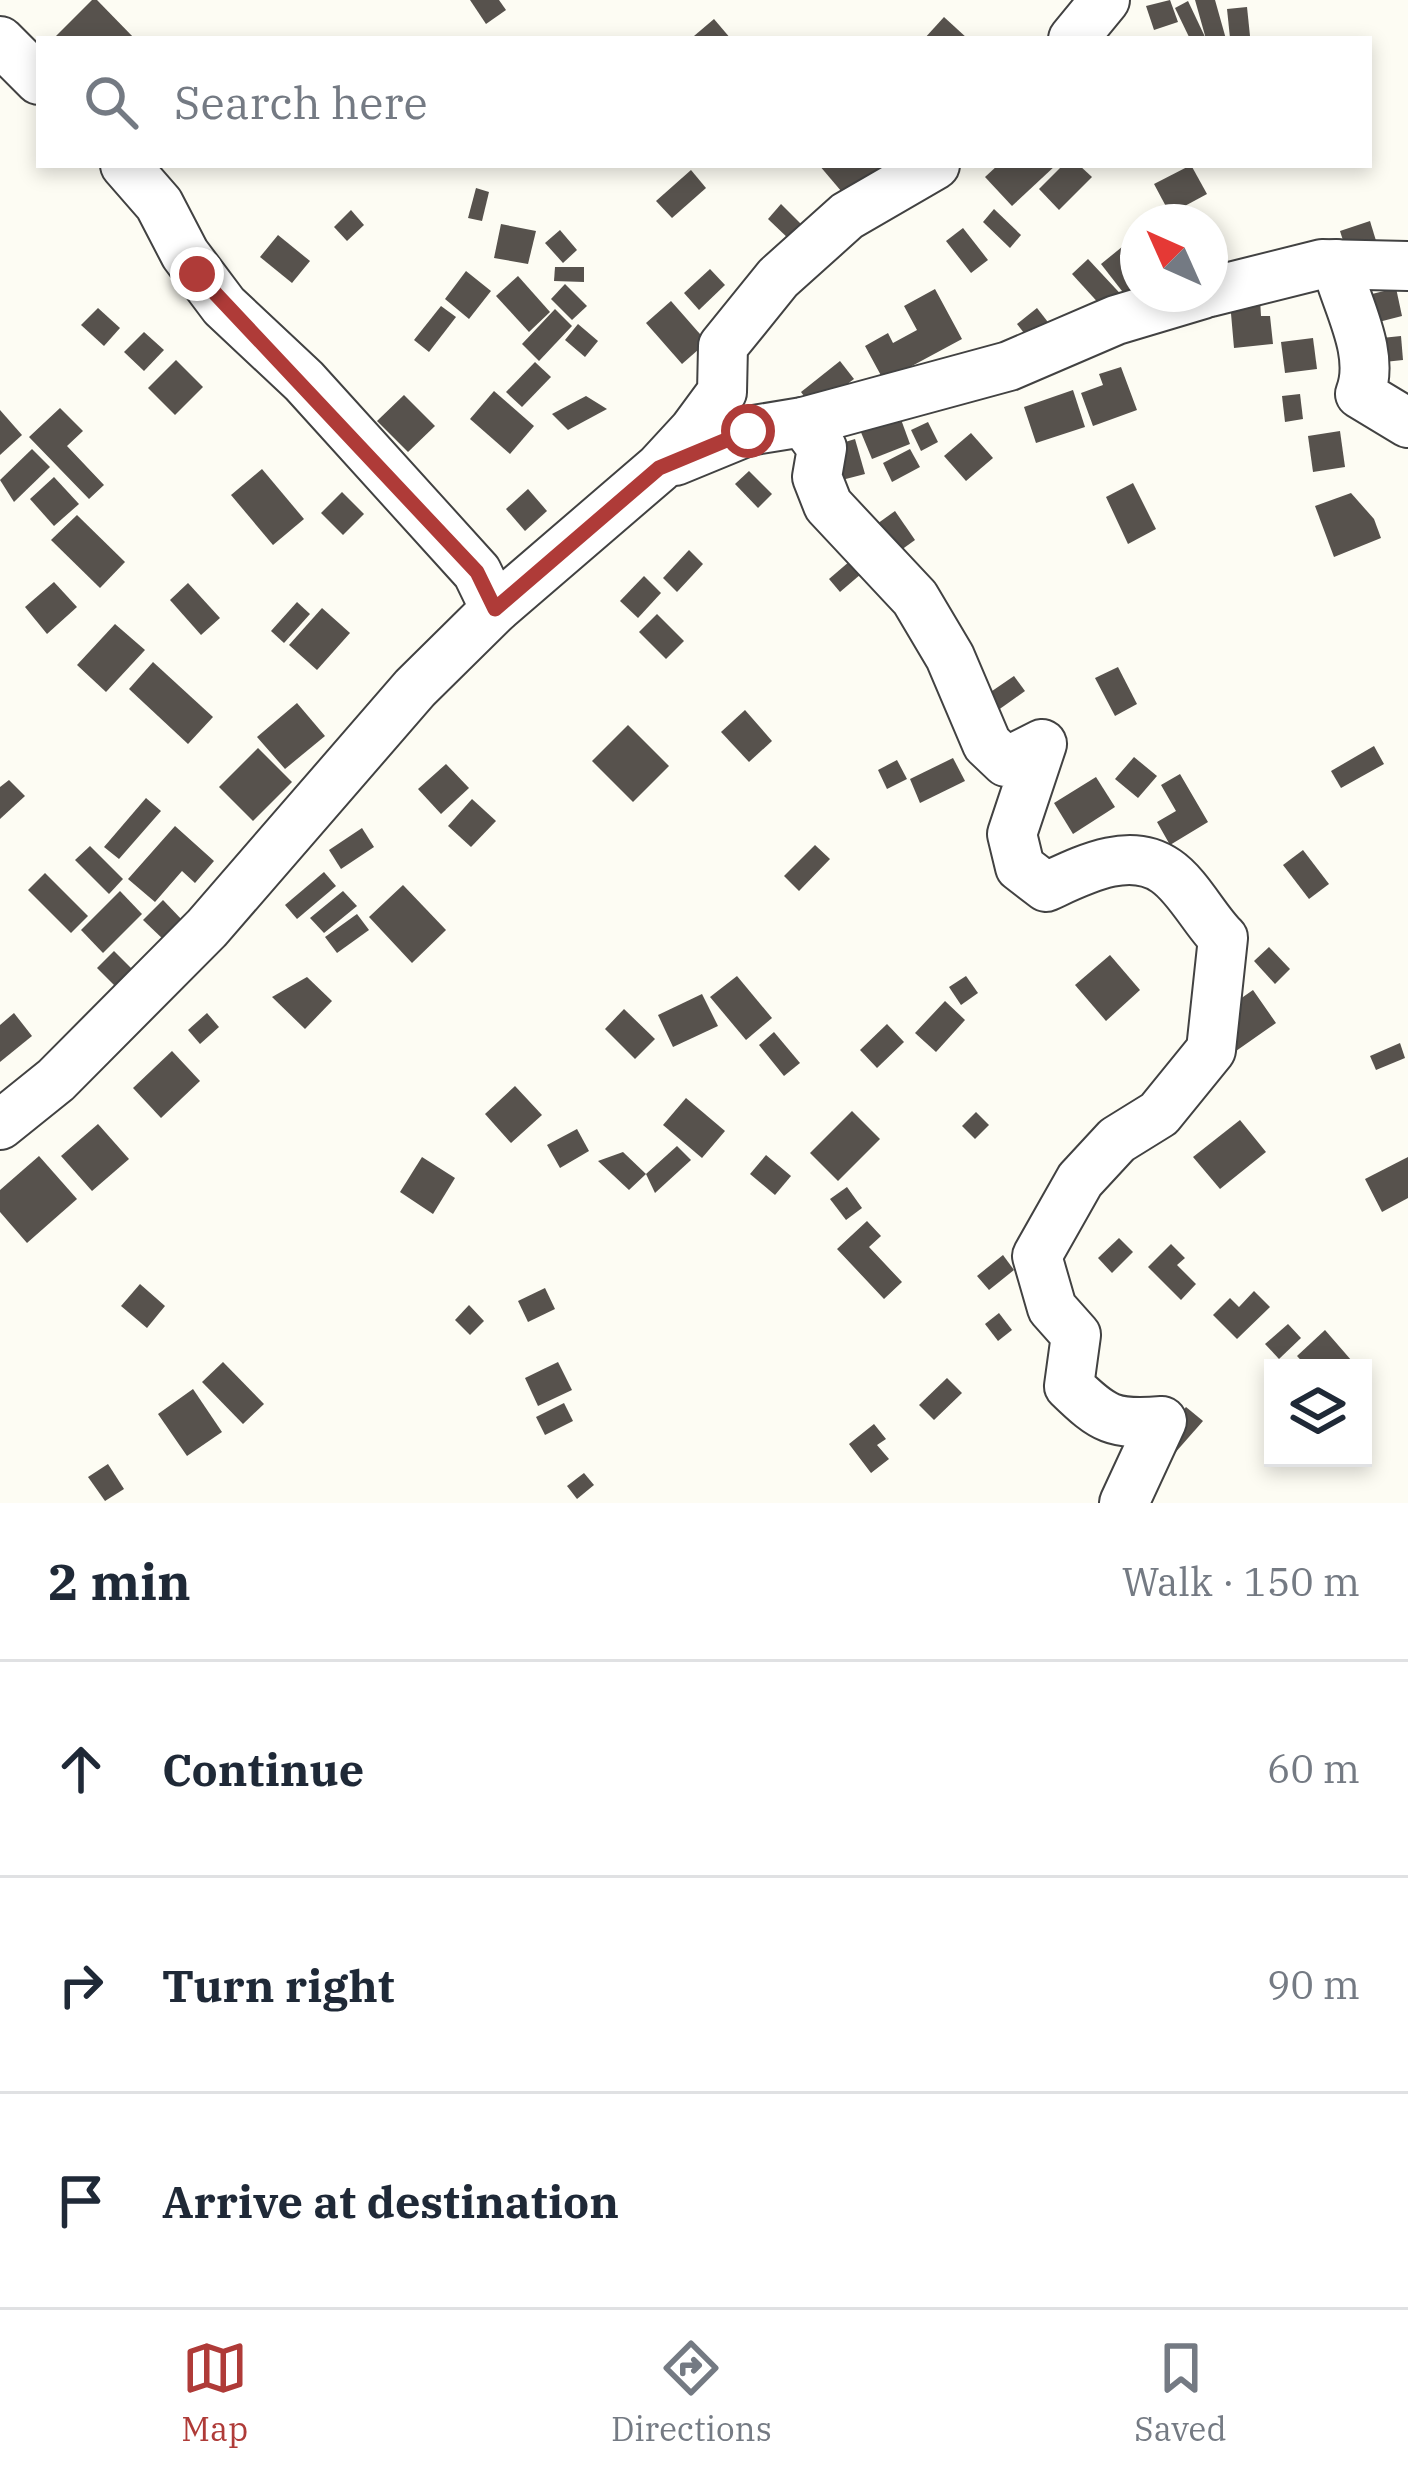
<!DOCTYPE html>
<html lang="en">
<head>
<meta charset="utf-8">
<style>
	body { margin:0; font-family:"IBM Plex Serif",serif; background:#f2f2f3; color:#1f2937 }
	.controls { position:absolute; right:36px; bottom:36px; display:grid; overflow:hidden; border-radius:0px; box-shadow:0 6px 18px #0003 }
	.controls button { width:108px; height:108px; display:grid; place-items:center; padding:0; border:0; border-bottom:3px solid #e0e1e3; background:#fff; color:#1f2937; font:60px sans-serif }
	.compass { position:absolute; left:1120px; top:204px; width:108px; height:108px; border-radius:50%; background:#fff; box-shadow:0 6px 18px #0003; rotate:315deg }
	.stop { position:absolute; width:36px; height:36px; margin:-27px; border:9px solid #af3b38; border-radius:50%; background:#fff }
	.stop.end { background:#af3b38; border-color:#fff; box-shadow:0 3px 12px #0008 }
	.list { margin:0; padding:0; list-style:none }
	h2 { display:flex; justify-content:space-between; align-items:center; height:156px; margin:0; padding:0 48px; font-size:51px }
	h2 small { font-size:39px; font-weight:400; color:#747a83 }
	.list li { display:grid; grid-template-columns:78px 1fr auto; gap:36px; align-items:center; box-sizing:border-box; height:216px; padding:0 48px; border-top:3px solid #e0e1e3 }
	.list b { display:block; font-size:45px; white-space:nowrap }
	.list em { font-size:39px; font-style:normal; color:#747a83 }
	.icon { flex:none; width:66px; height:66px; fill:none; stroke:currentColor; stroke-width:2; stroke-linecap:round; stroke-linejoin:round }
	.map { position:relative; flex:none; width:1408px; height:1503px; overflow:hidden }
	.search { position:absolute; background:#fff; box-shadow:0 6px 18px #0003; left:36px; right:36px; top:36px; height:132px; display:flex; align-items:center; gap:30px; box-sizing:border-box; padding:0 42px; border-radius:0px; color:#747a83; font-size:45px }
	.sheet { height:804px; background:#fff }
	nav { display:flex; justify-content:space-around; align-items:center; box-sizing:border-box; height:168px; border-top:3px solid #e0e1e3; background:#fff; font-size:33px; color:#747a83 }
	nav a { display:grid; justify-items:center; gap:6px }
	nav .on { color:#af3b38 }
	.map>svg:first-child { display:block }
	.building { fill:#57524d }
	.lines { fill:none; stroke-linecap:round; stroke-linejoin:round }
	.minor-casing { stroke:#424242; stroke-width:52 }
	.minor { stroke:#fff; stroke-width:48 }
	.route { stroke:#af3b38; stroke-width:15 }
</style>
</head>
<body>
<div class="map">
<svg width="1408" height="1503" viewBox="0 0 1408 1503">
	<rect width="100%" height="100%" fill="#fdfcf3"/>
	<g class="building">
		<path d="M92,0H97L135,39H53Z"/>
		<path d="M470,0H499L506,10L486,24Z"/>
		<path d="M1170,0L1178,22L1154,30L1146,6Z"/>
		<path d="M1195,0H1215L1226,39H1206Z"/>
		<path d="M1188,1L1206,39H1190L1175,8Z"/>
		<path d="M1247,7L1250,36L1230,38L1227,9Z"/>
		<path d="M944,17L968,39H924Z"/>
		<path d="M714,19L731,39H696L694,36Z"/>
		<path d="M819,165H887L847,198Z"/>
		<path d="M998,165H1056L1012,206L985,177Z"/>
		<path d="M1063,165H1079L1092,177L1059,210L1039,189Z"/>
		<path d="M1191,165L1207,194L1170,214L1154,184Z"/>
		<path d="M691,170L706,188L672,218L656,201Z"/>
		<path d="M476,188L489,192L482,221L468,218Z"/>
		<path d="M781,204L804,227L791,241L768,219Z"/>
		<path d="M994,209L1021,235L1010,248L983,222Z"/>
		<path d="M351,210L364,225L347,241L334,227Z"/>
		<path d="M1370,221L1377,244L1347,253L1340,231Z"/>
		<path d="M501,224L536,231L528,264L494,258Z"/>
		<path d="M963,228L988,260L971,273L946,241Z"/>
		<path d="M560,230L577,250L563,263L545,243Z"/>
		<path d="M278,235L310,261L292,283L260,257Z"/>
		<path d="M1133,238L1138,293L1129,300L1101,264Z"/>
		<path d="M1088,259L1129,303L1113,319L1072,274Z"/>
		<path d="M555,267H584V282L554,281Z"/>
		<path d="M710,269L725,285L699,310L684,293Z"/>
		<path d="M466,271L491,291L469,319L445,299Z"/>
		<path d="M518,276L550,312L529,332L496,296Z"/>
		<path d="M565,284L587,306L572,320L551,299Z"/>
		<path d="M1396,288L1402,316L1367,325L1360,297Z"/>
		<path d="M935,289L962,339L884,381L865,346L888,333L893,343L917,330L904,306Z"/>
		<path d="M1260,299L1261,316H1270L1273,344L1234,348L1230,302Z"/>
		<path d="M671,301L707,342L682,364L646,323Z"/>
		<path d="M441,306L456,317L429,352L414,340Z"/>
		<path d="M98,308L120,328L104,346L81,325Z"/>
		<path d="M1037,308L1051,326L1031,342L1017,324Z"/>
		<path d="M555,309L572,326L539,361L522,344Z"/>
		<path d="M578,324L598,341L585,357L565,340Z"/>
		<path d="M144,332L164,350L144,371L124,352Z"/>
		<path d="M1401,336L1403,360L1375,363L1372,339Z"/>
		<path d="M1313,338L1317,369L1285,373L1281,342Z"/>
		<path d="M176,360L203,387L175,415L148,388Z"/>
		<path d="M840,361L854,379L814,409L801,392Z"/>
		<path d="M535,362L551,377L522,407L506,392Z"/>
		<path d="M1121,367L1137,410L1093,426L1081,393L1103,385L1099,374Z"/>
		<path d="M1073,390L1085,427L1036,443L1024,407Z"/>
		<path d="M494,391L534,426L510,454L470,419Z"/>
		<path d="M1300,394L1303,419L1285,422L1282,396Z"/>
		<path d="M404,395L435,426L408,452L377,421Z"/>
		<path d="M586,396L607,409L568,430L552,414Z"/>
		<path d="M60,408L83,431L67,446L104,485L89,499L29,437Z"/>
		<path d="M0,410L22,435L0,455Z"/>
		<path d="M899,414L910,444L872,459L860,430Z"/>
		<path d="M928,422L938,442L921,451L911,430Z"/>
		<path d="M1340,431L1345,467L1313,472L1308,436Z"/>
		<path d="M971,433L993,458L966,481L944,456Z"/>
		<path d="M855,439L865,474L838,481L829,447Z"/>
		<path d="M32,449L50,467L14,502L0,480Z"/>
		<path d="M910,449L920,467L892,482L883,463Z"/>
		<path d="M262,469L304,519L273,545L231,495Z"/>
		<path d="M749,471L772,494L758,508L735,484Z"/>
		<path d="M54,477L79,504L54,526L30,499Z"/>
		<path d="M1133,483L1156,529L1128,544L1106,497Z"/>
		<path d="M528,489L547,511L525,531L506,509Z"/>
		<path d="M342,492L364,514L343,535L321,513Z"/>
		<path d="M1351,493L1374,519L1381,538L1334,557L1315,506Z"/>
		<path d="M895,511L915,540L883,563L863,534Z"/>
		<path d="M77,515L125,562L100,588L51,540Z"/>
		<path d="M689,550L703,564L677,592L663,578Z"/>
		<path d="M850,561L861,574L840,592L829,579Z"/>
		<path d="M644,576L661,593L638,618L620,601Z"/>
		<path d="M54,582L77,607L47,634L25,607Z"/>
		<path d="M188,583L220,618L201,635L170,600Z"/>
		<path d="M297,602L310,614L284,643L271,631Z"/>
		<path d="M322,608L350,633L317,670L289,645Z"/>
		<path d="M657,614L684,641L666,659L639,632Z"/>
		<path d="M115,624L145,650L106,692L77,665Z"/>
		<path d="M153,662L213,717L188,744L129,689Z"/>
		<path d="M1118,667L1137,704L1115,716L1095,678Z"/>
		<path d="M1014,676L1025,691L987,718L976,702Z"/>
		<path d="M297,703L325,736L285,769L257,737Z"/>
		<path d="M745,710L772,741L749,762L721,732Z"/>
		<path d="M628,725L669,766L633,802L592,761Z"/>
		<path d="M1374,746L1384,764L1341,788L1331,771Z"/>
		<path d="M258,748L292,782L253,821L219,787Z"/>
		<path d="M1134,757L1157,776L1138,798L1115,779Z"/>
		<path d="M953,758L965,781L920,803L910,779Z"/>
		<path d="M897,760L907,779L887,789L878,770Z"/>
		<path d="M446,764L469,788L441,814L418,789Z"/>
		<path d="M1180,774L1208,822L1170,845L1157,822L1176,811L1161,785Z"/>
		<path d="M1096,777L1115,807L1073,834L1054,803Z"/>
		<path d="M9,780L25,796L0,819V787Z"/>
		<path d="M146,798L161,811L119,859L104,847Z"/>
		<path d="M472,799L496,821L471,847L448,826Z"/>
		<path d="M175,826L214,861L195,883L182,871L155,902L128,879Z"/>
		<path d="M362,828L374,847L341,869L329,850Z"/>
		<path d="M815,845L830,859L799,891L784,876Z"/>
		<path d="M90,846L123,879L109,894L75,860Z"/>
		<path d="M1303,850L1329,884L1309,899L1283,865Z"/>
		<path d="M324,872L336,886L297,919L285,905Z"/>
		<path d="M45,873L88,916L71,933L28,890Z"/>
		<path d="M403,885L446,930L412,963L369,917Z"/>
		<path d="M120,891L142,914L103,953L81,930Z"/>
		<path d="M343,891L357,906L324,933L310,918Z"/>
		<path d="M163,900L184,922L165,941L143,920Z"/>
		<path d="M357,914L369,930L337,953L325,937Z"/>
		<path d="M1269,947L1290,969L1275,984L1254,961Z"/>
		<path d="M114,951L133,970L116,987L97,968Z"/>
		<path d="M1110,955L1140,990L1106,1021L1075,985Z"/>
		<path d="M737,976L772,1018L746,1040L710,997Z"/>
		<path d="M966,976L978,993L961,1005L949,987Z"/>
		<path d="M307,977L332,1001L305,1029L272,997Z"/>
		<path d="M1253,990L1276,1023L1236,1051L1221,1029L1240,1015L1233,1004Z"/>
		<path d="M702,994L718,1026L673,1047L658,1015Z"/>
		<path d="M945,1001L965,1020L936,1052L915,1033Z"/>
		<path d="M624,1009L655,1039L635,1059L605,1029Z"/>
		<path d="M14,1013L32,1036L0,1062V1025Z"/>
		<path d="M207,1013L219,1027L200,1044L188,1030Z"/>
		<path d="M887,1024L904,1042L877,1068L860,1050Z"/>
		<path d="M774,1032L800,1063L784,1076L759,1045Z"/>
		<path d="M1400,1043L1405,1058L1376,1070L1370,1056Z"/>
		<path d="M172,1051L200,1081L161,1118L133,1088Z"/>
		<path d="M515,1086L542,1115L511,1143L485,1114Z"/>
		<path d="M686,1098L725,1131L702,1158L663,1125Z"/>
		<path d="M852,1111L880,1139L838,1181L810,1153Z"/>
		<path d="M976,1112L989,1125L975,1139L962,1126Z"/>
		<path d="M1240,1120L1266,1152L1220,1189L1193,1157Z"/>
		<path d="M98,1124L129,1159L92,1191L61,1156Z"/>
		<path d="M577,1129L589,1151L560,1168L547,1145Z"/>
		<path d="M677,1146L691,1160L655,1193L646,1174Z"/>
		<path d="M623,1152L646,1174L629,1190L598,1161Z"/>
		<path d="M766,1155L791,1176L775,1195L750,1174Z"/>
		<path d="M39,1156L77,1199L27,1243L0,1212V1190Z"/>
		<path d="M422,1157L455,1178L433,1214L400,1192Z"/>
		<path d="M1408,1157V1198L1382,1212L1365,1179Z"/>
		<path d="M847,1187L862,1208L846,1220L830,1199Z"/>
		<path d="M867,1221L881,1236L869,1247L902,1282L884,1299L837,1249Z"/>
		<path d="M1119,1238L1133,1252L1112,1273L1098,1258Z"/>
		<path d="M1171,1244L1185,1258L1177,1265L1196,1284L1181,1300L1148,1267Z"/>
		<path d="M1003,1255L1014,1270L989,1290L977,1276Z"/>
		<path d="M140,1284L165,1306L147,1328L121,1306Z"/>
		<path d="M545,1288L555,1309L528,1322L518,1301Z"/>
		<path d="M1254,1291L1270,1307L1237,1339L1213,1315L1230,1298L1239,1307Z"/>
		<path d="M469,1305L484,1321L470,1335L455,1320Z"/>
		<path d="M999,1313L1012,1330L998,1341L985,1324Z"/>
		<path d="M1288,1324L1301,1338L1279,1359L1265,1344Z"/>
		<path d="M1325,1330L1358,1368H1308L1297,1356Z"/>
		<path d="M223,1362L264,1404L243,1424L202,1382Z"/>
		<path d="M558,1362L572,1390L538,1406L525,1378Z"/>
		<path d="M947,1378L962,1393L934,1420L919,1405Z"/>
		<path d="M193,1389L222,1432L187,1456L158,1414Z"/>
		<path d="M564,1403L573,1421L545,1435L536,1417Z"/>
		<path d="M1186,1407L1203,1421L1167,1462L1151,1448Z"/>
		<path d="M874,1424L886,1439L877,1445L889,1459L871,1473L849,1444Z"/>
		<path d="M108,1464L124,1489L105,1501L88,1477Z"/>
		<path d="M584,1473L594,1485L577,1499L567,1486Z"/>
	</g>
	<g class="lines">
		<defs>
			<g id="minor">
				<path d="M1073,39L1105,0"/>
				<path d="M0,41L39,80"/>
				<path d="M125,165L159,204L185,254L224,306L304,381L477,572L495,609"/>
				<path d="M1336,264C1346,304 1376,353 1360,394L1408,423"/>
				<path d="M1210,292L1322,264L1408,266"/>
				<path d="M803,422L822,448L817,477L828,505L915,598L950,657L987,744L1006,762L1042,744L1012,834L1020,867L1046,887C1081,871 1129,845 1166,871C1188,886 1204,919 1223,938L1211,1050L1159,1114L1117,1140L1080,1180L1037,1256L1052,1308L1076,1335L1069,1386C1104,1420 1113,1425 1162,1421L1124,1503"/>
				<path d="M675,461L748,431L803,422L1009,366L1116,320L1203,294"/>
				<path d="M0,1125L56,1080L207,928L415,688L495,609L659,468L694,430L722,392L723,346L778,278L847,216L935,165"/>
			</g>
		</defs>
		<use href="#minor" class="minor-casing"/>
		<use href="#minor" class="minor"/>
	</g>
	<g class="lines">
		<path class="route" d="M197,274L477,572L495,609L659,468L748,431"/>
	</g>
</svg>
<div class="controls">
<button><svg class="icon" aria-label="layers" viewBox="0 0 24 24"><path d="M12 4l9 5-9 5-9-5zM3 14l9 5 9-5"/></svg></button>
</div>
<svg class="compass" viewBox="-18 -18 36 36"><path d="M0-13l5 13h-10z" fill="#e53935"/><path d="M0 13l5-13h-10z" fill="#747a83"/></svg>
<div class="stop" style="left:748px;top:431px"></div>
<div class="stop end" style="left:197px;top:274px"></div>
<div class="search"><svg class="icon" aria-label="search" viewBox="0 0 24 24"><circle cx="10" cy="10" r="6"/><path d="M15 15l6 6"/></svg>Search here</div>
</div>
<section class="sheet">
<h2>2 min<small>Walk · 150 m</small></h2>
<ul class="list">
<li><svg class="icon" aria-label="ahead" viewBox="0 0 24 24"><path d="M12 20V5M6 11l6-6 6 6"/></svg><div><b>Continue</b></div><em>60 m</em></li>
<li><svg class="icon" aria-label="right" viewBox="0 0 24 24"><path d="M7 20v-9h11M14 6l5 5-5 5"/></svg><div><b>Turn right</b></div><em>90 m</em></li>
<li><svg class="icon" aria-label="arrive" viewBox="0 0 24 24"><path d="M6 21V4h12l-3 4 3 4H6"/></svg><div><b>Arrive at destination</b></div></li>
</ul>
</section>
<nav>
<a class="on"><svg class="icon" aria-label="map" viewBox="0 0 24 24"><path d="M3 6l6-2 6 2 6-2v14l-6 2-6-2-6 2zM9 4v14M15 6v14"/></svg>Map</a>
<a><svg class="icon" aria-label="directions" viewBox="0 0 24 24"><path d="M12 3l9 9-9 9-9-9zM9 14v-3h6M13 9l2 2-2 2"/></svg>Directions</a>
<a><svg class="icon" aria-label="saved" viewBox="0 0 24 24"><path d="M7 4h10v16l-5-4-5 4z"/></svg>Saved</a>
</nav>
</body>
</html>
